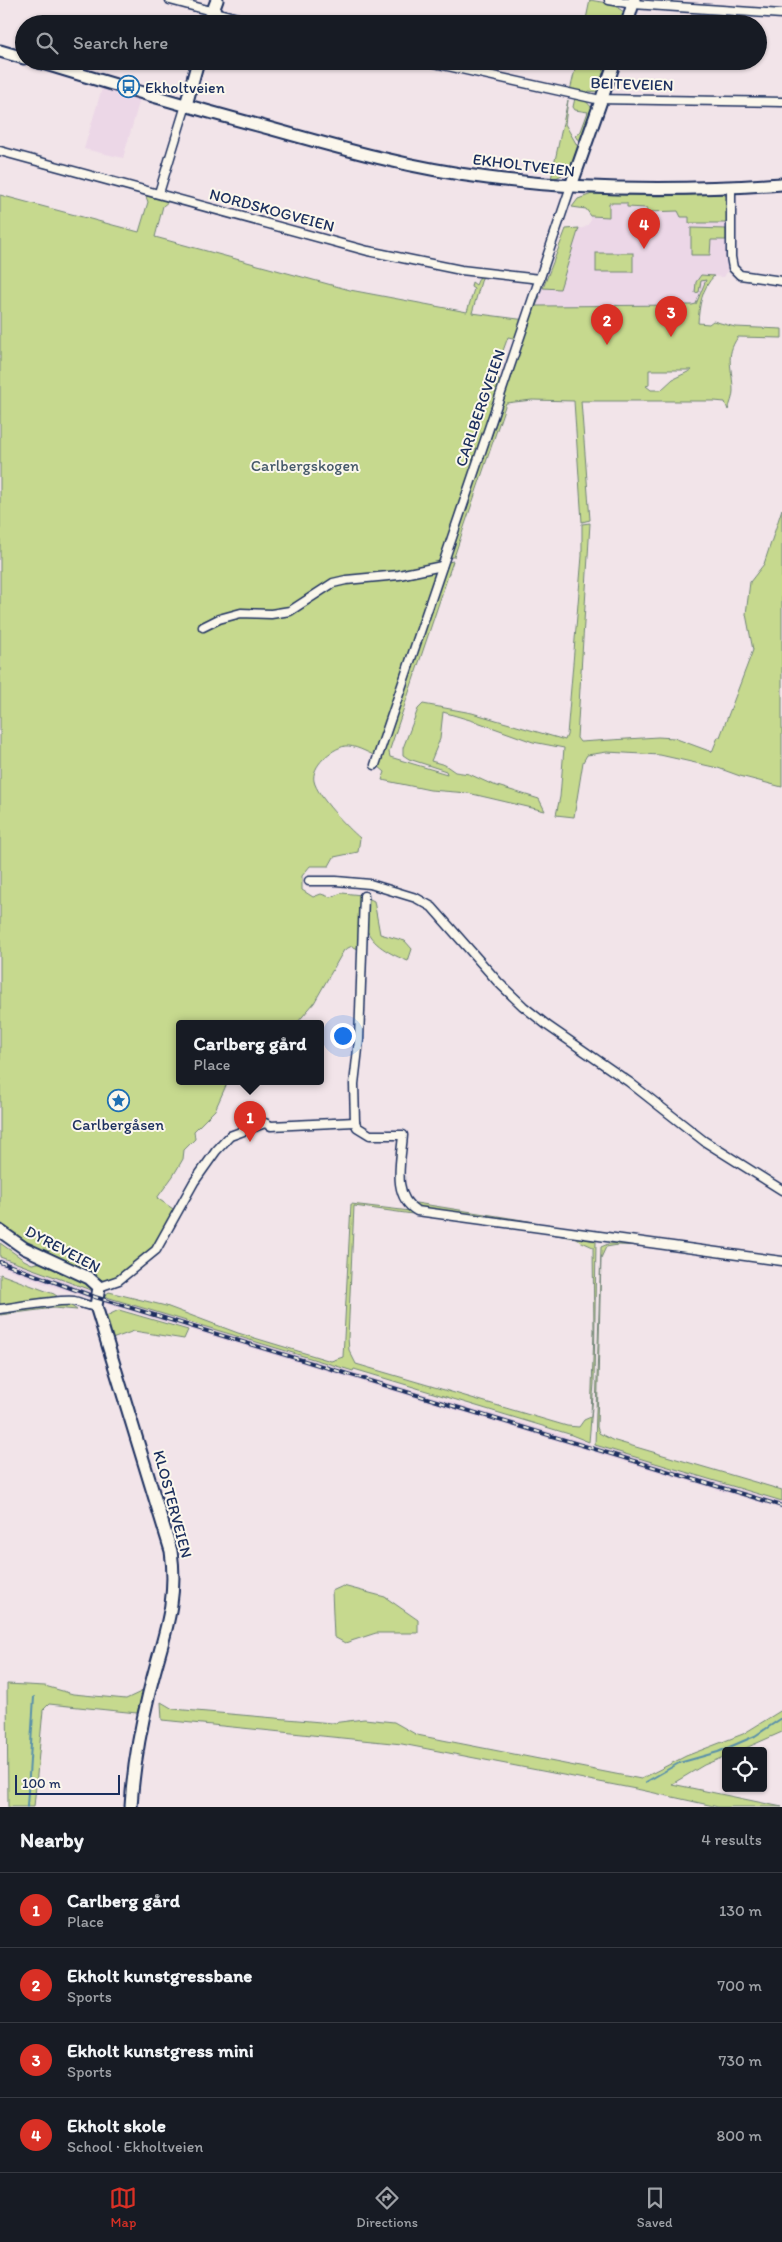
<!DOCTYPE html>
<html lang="en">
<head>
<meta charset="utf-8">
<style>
	body { margin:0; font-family:Itim,sans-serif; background:#242831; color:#f1f3f6 }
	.controls { position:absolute; right:15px; bottom:15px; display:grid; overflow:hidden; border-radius:5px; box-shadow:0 1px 4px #0004 }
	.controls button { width:45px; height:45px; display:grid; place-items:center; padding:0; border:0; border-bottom:1px solid #363941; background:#171b24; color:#f1f3f6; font:25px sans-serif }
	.scale { position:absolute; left:15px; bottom:12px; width:105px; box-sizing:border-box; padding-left:5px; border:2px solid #1b2f5e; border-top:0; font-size:14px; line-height:18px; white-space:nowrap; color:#1b2f5e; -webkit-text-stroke:4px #fbf7ec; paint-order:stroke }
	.you { position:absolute; left:342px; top:1035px; width:18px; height:18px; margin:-12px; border:4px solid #fff; border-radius:50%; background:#1a73e8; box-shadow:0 0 0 8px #1a73e833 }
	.badge { display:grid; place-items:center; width:32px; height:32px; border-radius:50%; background:#d93025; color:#fff; font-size:16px; font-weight:700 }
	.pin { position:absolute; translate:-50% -41px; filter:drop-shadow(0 1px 2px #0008) }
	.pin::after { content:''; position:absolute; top:26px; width:18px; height:15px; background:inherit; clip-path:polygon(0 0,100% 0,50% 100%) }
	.popup { position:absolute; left:176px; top:1020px; width:148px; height:65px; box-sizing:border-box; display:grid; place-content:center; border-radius:5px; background:#171b24; filter:drop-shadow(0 1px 4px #0005); font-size:16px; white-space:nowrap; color:#9ea1a6 }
	.popup b { font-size:19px; color:#f1f3f6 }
	.popup::after { content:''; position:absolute; left:50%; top:100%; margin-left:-10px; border:10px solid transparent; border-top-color:#171b24 }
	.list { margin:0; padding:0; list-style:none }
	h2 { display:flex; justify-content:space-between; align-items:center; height:65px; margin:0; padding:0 20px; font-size:21px }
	h2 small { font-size:16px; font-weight:400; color:#9ea1a6 }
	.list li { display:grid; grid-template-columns:32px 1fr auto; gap:15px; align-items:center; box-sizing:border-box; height:75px; padding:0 20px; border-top:1px solid #363941 }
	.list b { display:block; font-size:19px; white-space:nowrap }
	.list p { margin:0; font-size:16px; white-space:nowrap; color:#9ea1a6 }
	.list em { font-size:16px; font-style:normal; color:#9ea1a6 }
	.icon { flex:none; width:28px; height:28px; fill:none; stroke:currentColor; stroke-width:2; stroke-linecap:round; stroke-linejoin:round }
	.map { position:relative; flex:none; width:782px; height:1807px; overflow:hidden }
	.search { position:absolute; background:#171b24; box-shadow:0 1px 4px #0004; left:15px; right:15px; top:15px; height:55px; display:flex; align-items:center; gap:12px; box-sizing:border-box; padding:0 18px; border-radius:28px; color:#9ea1a6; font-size:19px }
	.sheet { height:365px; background:#171b24 }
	nav { display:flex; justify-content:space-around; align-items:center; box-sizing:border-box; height:70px; border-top:1px solid #363941; background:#171b24; font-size:14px; color:#9ea1a6 }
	nav a { display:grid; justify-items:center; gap:2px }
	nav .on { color:#d93025 }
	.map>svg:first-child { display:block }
	.built { fill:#ecd7e7 }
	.green { fill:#c6d98e; stroke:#708476; fill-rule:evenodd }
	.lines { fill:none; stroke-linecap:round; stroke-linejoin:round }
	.stream { stroke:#5990ab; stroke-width:2 }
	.street-casing { stroke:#1b2f5e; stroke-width:11 }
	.secondary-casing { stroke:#1b2f5e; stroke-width:15 }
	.street { stroke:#fbf7ec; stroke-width:8 }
	.secondary { stroke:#fbf7ec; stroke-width:11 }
	.rail-casing { stroke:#1b2f5e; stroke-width:4 }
	.rail { stroke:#fbf7ec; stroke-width:2; stroke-dasharray:5.5; stroke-linecap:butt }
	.labels { text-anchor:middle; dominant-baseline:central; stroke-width:4; stroke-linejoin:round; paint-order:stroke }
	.street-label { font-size:16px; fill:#1b2f5e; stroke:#fbf7ec }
	.poi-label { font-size:16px; fill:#1b2f5e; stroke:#fbf7ec; text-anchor:start }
	.park-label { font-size:16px; fill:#465a6a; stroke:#fbf7ec }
</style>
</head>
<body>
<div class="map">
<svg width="782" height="1807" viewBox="0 0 782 1807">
	<rect width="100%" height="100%" fill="#f2e4e9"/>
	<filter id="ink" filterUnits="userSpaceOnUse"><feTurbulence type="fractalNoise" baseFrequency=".02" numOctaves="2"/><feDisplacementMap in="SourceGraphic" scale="10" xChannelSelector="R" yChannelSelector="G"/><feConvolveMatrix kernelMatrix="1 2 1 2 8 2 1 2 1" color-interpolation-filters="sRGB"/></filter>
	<g filter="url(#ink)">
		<g class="built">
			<path d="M102,88L140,99L123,158L84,149Z"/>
			<path d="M592,194L726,195L730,200L728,269L724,277L708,276L696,304L692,305L536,306L566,229L583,228L587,226L591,220L590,213L586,209L574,208L572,206L581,197Z"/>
			<path d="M0,1257L96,1292L94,1300L43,1283L0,1266Z"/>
			<path d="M103,1296L590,1443V1451L119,1308L100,1302Z"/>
			<path d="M595,1445L782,1501V1509L595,1453Z"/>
		</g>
		<g class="green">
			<path d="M590,0L618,5V8L624,12L620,24H585Z"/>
			<path d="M577,61H607L597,92L589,91L587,94L570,91Z"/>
			<path d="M575,98L585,100L592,108L580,142L575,136L581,131L588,112L575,110L573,107Z"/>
			<path d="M568,100L565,124L578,147C573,162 569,176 551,179Z"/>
			<path d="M145,194L169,201L163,206L155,237L350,290L467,312L474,289L471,287L472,282L476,285L480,276H485L482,278L472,313L526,320L518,339L508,337L493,378L502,381L374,755C366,752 355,745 345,746C331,749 311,766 314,781C317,796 348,828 360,838L358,852L334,857L329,866H310L302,876V890L313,897L321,894L330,897L342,893L362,895L374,901L380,934L405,941L412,949L408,961C392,955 370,944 366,927L358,949L352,946L344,950L314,1003L297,1023H180V1081H228L215,1110L194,1131L195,1139L184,1150L183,1159L173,1176L157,1198L176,1211L156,1247L119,1277L107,1282L22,1243L0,1226V195L139,232L148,202Z"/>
			<path d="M592,194L659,196L723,194L728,197L729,221L725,223H689V217H681L678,211L647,212V208L627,207V203H609V217L591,216L586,209L572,207L578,199Z"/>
			<path d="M579,228L560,289L543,288L566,229Z"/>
			<path d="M691,228L726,229V240H711L710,255H691Z"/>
			<rect x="596" y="253" width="37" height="19"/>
			<path d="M701,275L714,276C702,288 699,306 698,323L709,324L713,321L735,327L782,329V338L738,337C724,357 733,368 733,391C733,397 730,404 728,410L725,402L714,401H581L590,520L582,522L574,401L532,400L506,403L454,557H448L499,415L509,377L512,378L510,376L538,296H540L536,306L692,305L696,304L706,280L701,281L699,292L695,293L696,282ZM649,370H692L673,379L661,390H651L646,386L649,385Z"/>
			<path d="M782,509V787L740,776L718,768L660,755L607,752L587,755L583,762L574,817L556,815L560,797L564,748L533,742L480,723L443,712L440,739L431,761L445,765L455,772L469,774L491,784L539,799L545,811L468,793L430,790L382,780L385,772L378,766L448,562L453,561L392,743L389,752L390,757L447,774L446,771L409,759L403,755V748L418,709L423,704L472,713L565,740L567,735L582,556V524L590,523L577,738L580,742L658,737L674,738L712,752L718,737H720L753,650L746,614L750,582L764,564Z"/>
			<path d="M416,1203L535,1222L533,1224L418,1209L413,1204Z"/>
			<path d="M351,1204L410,1211L596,1241L594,1384L589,1442L569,1434L354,1369L353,1371L103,1296L109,1292L166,1306L238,1333L331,1361L343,1357ZM354,1206L530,1230L573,1238L593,1247L594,1330L591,1417L584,1420L579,1427L567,1426L356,1364L349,1350L348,1338Z"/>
			<path d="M0,1243L24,1260L32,1264L43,1262L89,1281L96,1292L0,1257Z"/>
			<path d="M628,1243L782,1264V1265L642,1246L618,1245L606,1247L601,1258L597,1427L599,1433L612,1440L782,1490V1501L595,1445L601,1247L608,1244Z"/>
			<path d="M0,1274L54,1294L77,1310L54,1308L0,1315Z"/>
			<path d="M119,1310L188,1330L184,1339L134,1331L112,1339L104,1317Z"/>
			<path d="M343,1586L385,1597L418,1620V1633H376L345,1643L334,1637L332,1591Z"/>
			<path d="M7,1684L45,1686L73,1694L126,1699L143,1691L137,1713L49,1704L43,1710L34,1807H8Z"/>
			<path d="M161,1702L173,1709L332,1723L364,1719L394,1722L417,1735L641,1779L686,1756L743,1734L782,1710V1732L739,1751H726V1756L704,1765L672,1784L782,1807H718L641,1790L402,1744L162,1720Z"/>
		</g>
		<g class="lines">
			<g class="stream">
				<path d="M646,1782L679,1763L718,1752L755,1736L782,1718"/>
				<path d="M27,1807L34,1697"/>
			</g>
			<defs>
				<g id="street">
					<path d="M170,0L260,24"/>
					<path d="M609,0L633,4L782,14"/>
					<path d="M425,61L596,99L782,102"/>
					<path d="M0,151L368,251L461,270L540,279"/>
					<path d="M731,187V257L733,268L740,275L782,281"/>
					<path d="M159,193L186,105"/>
					<path d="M203,627L219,619L241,613L271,614L290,611L333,583L346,580L399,575L442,566"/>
					<path d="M375,765L571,186"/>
					<path d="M309,881H336L370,884L416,898L432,907L498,982L523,1006L548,1026L629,1082L704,1141L782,1190"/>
					<path d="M364,896L359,1040L354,1084L355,1122L357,1127L370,1135H403C401,1161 391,1196 417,1211L782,1261"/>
					<path d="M99,1287L119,1280L156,1250L194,1182L216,1151L230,1136L265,1123L271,1126L355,1122"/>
					<path d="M0,1309C17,1307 59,1299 74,1301C83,1303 87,1307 96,1306"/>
				</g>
				<g id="secondary">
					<path d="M208,24L217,0"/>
					<path d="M627,24L634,0"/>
					<path d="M0,51L24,58"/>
					<path d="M36,61C114,85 193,108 272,129C343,149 414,169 488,178C586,191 683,191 782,184"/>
					<path d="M186,105L198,61"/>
					<path d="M571,186L615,61"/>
					<path d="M0,1231L24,1248L89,1278L99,1287L96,1306L171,1551C179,1606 161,1641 149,1693C140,1730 133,1769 131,1807"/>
				</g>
			</defs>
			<use href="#street" class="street-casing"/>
			<use href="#secondary" class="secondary-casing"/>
			<use href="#street" class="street"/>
			<use href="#secondary" class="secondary"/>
			<defs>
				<path id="rail" d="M0,1262L95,1297L782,1506"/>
			</defs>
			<use href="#rail" class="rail-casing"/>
			<use href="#rail" class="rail"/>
		</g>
	</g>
	<defs>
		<symbol id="bus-ring" viewBox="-11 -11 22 22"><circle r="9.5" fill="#fbf7ec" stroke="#1f6fb2" stroke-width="1.5"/><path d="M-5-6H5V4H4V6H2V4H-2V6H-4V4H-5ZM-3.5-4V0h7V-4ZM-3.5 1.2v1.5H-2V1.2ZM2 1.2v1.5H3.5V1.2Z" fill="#1f6fb2"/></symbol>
		<symbol id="sight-ring" viewBox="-11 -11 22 22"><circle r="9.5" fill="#fbf7ec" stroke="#1f6fb2" stroke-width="1.5"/><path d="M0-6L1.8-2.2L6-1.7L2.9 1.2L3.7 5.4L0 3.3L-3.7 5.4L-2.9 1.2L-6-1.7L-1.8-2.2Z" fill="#1f6fb2"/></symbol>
	</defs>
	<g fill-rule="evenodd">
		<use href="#bus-ring" x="116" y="74" width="25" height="25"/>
		<use href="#sight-ring" x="106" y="1088" width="25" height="25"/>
	</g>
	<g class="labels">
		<g class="street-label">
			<text transform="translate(632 84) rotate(2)">BEITEVEIEN</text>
			<text transform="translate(524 165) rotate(7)">EKHOLTVEIEN</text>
			<text transform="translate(272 210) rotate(15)">NORDSKOGVEIEN</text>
			<text transform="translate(480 408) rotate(-71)">CARLBERGVEIEN</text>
			<text transform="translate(63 1249) rotate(28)">DYREVEIEN</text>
			<text transform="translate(173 1504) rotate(75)">KLOSTERVEIEN</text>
		</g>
		<g class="poi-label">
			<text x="145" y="87">Ekholtveien</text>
			<text x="118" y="1124" text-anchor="middle">Carlbergåsen</text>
		</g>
		<g class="park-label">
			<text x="305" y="465">Carlbergskogen</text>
		</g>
	</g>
</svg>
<div class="controls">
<button><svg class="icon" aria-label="locate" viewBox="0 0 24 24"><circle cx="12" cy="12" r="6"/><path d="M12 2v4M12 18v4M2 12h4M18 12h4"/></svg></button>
</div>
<div class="scale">100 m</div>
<div class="you"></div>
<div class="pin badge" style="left:250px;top:1142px">1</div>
<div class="popup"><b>Carlberg gård</b>Place</div>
<div class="pin badge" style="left:607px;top:345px">2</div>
<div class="pin badge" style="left:671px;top:337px">3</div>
<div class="pin badge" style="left:644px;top:249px">4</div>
<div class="search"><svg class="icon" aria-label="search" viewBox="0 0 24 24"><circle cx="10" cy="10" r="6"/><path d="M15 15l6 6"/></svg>Search here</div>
</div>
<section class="sheet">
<h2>Nearby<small>4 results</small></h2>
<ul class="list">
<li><span class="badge">1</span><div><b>Carlberg gård</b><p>Place</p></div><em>130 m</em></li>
<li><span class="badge">2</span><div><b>Ekholt kunstgressbane</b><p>Sports</p></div><em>700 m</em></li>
<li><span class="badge">3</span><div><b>Ekholt kunstgress mini</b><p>Sports</p></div><em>730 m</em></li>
<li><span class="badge">4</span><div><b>Ekholt skole</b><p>School · Ekholtveien</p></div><em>800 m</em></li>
</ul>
</section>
<nav>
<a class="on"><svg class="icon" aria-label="map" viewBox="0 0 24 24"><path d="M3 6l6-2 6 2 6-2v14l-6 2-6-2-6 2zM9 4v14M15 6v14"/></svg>Map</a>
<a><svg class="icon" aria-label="directions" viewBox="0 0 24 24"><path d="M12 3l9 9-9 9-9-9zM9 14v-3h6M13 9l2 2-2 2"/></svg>Directions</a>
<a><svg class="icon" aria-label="saved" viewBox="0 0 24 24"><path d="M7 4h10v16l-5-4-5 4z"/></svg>Saved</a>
</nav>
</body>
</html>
